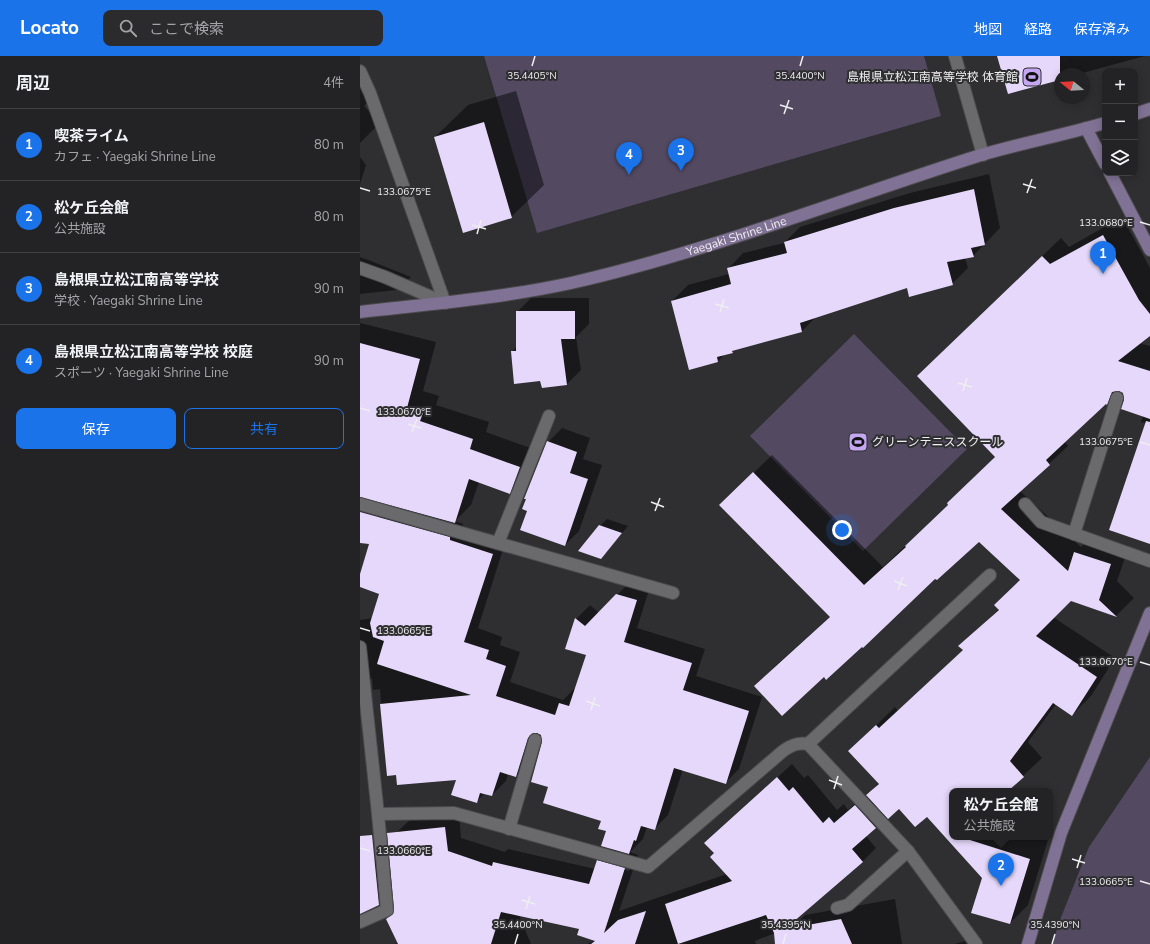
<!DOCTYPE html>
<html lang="ja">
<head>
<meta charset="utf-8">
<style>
	body { margin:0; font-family:"Nunito Sans","Noto Sans JP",sans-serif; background:#2b2a2d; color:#f1f3f6 }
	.controls { position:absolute; right:12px; top:12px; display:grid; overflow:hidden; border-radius:8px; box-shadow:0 2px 10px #0003 }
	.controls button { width:36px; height:36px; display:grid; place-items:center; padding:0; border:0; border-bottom:1px solid #403f42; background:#232225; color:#f1f3f6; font:20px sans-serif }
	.compass { position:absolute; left:694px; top:12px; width:36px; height:36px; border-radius:50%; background:#232225; box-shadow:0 2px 10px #0003; rotate:288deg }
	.you { position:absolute; left:482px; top:474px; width:14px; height:14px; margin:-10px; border:3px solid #fff; border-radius:50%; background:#1a73e8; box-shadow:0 0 0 6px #1a73e833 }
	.badge { display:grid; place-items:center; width:26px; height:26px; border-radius:50%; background:#1a73e8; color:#fff; font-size:13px; font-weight:700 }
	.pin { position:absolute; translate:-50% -33px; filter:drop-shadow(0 1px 2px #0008) }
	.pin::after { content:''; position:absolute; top:21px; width:14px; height:12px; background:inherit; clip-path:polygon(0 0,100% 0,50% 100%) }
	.popup { position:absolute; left:589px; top:732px; width:104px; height:52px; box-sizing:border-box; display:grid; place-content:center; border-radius:8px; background:#232225; filter:drop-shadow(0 1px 3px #0005); font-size:13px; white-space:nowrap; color:#a3a4a7 }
	.popup b { font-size:15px; color:#f1f3f6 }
	.popup::after { content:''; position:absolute; left:50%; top:100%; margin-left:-8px; border:8px solid transparent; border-top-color:#232225 }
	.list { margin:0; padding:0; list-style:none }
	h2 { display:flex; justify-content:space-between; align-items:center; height:52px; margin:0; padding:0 16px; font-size:17px }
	h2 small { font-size:13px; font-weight:400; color:#a3a4a7 }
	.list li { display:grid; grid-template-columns:26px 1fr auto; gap:12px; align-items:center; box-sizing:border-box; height:72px; padding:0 16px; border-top:1px solid #403f42 }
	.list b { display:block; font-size:15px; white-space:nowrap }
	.list p { margin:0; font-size:13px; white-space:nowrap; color:#a3a4a7 }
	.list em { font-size:13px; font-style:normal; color:#a3a4a7 }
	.actions { display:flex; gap:8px; padding:12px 16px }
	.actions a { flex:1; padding:9px 0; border:1px solid #1a73e8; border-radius:8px; text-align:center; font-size:14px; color:#1a73e8 }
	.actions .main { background:#1a73e8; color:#fff }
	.icon { flex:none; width:22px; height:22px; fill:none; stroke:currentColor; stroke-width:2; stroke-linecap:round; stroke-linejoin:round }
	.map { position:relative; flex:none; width:790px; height:888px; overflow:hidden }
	header { display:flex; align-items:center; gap:24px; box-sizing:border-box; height:56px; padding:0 20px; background:#1a73e8; color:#fff }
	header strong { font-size:19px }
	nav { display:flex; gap:22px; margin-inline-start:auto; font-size:14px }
	.search { width:280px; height:36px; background:#2b2a2d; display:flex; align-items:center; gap:10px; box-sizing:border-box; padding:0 14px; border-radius:8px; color:#a3a4a7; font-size:15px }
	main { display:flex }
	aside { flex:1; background:#232225 }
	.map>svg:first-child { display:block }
	.green { fill:#534a62 }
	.shadow { fill:#0007; fill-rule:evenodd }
	.building { fill:#e5d8fa }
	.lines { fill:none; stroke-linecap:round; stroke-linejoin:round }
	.lane-casing { stroke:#4b4a4d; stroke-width:14 }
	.street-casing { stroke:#4b4a4d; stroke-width:14 }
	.secondary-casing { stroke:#4b4a4d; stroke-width:14 }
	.lane { stroke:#6a696c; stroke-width:12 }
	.street { stroke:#6a696c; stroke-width:12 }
	.secondary { stroke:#807294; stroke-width:12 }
	.ticks { fill:none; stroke:#efeef0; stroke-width:1.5 }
	.labels { text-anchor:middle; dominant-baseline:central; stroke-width:4; stroke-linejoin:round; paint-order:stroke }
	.poi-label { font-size:12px; fill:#efeef0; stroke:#2f2e31; text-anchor:end }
	.street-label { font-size:12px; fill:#efeef0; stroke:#2f2e31 }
	.ticks-label { font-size:10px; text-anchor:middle; fill:#efeef0; stroke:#2f2e31; stroke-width:4; stroke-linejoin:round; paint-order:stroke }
</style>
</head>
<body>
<header>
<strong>Locato</strong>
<div class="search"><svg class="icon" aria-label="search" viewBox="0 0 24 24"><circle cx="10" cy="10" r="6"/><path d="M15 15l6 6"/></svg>ここで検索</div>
<nav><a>地図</a><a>経路</a><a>保存済み</a></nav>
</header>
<main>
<aside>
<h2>周辺<small>4件</small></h2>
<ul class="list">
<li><span class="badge">1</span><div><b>喫茶ライム</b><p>カフェ · Yaegaki Shrine Line</p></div><em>80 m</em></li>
<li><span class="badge">2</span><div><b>松ケ丘会館</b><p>公共施設</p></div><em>80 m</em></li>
<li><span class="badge">3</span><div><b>島根県立松江南高等学校</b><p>学校 · Yaegaki Shrine Line</p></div><em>90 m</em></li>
<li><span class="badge">4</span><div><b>島根県立松江南高等学校 校庭</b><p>スポーツ · Yaegaki Shrine Line</p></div><em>90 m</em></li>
</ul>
<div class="actions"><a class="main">保存</a><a>共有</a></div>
</aside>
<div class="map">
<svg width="790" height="888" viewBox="0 0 790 888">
	<rect width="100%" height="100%" fill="#2f2e31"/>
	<g class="green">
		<path d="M124,0H564L581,60L177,177Z"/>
		<path d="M494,278L607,393L503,495L390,380Z"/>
		<path d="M790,701V888H693L698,869L729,791Z"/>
	</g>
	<g class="shadow">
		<path d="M638,0H785L719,18H700V23Z"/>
		<path d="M0,25L14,40L4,50L20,67L0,87Z"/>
		<path d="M156,35L184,129L151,161L75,81L108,49Z"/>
		<path d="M0,101L6,109L0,128Z"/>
		<path d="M629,118L640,172L613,200L605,202L608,212L592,228L547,231L457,260L442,275L376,292L372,296L364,299L357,306L312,245L328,229L369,218L368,213L383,197L424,187L440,171L550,137Z"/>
		<path d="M762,161L790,212V279L779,287L790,290V487L786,367L781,366L783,359L765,341L764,337L760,334L704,385L708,390L660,435L721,491L734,478L769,490L757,525L774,542L756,560L710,544L693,561L755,602L731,640L712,659L696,648L668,686L682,702L648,734L650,735H592V781H678L688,784L668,849L650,867L623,822L567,759L539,752L527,760L506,780L516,792L502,806L422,874L395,885L396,888H227L248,879L159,859L171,888H35L38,887L47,862L33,833L18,848L0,857V805L29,801L37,776L51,763L99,758L101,782L145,796L148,793L235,813L237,805L251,792L247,775L242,765L190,731L183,686L182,679L179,677L170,706L156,720L148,717L146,725L132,739L125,737L116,746L97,723L37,718L27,719L20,633L13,634L12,622L0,634V564L13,562L21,537L0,530V518L18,461L31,448L0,428V267L76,286L63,335L79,340L76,349L129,366L126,376L176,394L166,420L149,437L119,426L111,449L95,465L103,468V470L146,484L118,572L142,581L140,589L160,596L150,626L203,644L214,633L216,634L227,599L207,592L216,563L230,549L239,557L271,525L290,531L277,572L345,593L336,620L402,641L379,713L365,727L323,713L308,759L294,773L288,771L286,774L283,783L270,796L278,799L259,855L367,818L355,797L346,787L432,708L444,722L448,719L477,754L484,748L488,754L509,736L510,737L519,727L490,695L535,651L538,655L604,593L600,590L639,553L661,524L619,484L575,521L502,589L464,620L396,630L414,611L471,560L361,449L412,399L523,511L589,448L636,400L577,301L701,182L709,191ZM244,806L270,813L269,815L244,808Z"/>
		<path d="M0,201L11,205L51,221L37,234L0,238Z"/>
		<path d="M171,242H229V268L216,281L221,314L207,328L183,331L180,324L152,296L157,290V256Z"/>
		<path d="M202,372L230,382L223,403L242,409L219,475L205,489L188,386Z"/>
		<path d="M247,463L268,470L241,502L240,470Z"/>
		<path d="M535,843L542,888H438L432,872L445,859Z"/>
		<path d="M605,885L606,888H595Z"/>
	</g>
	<g class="building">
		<path d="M637,0H700V24L648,38Z"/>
		<path d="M124,66L152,162L103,177L74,81Z"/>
		<path d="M614,133L625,189L611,192L614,201L587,206L593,229L549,241L547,232L440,267L442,276L372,295L373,297L357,301L358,306L329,314L311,245L371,228L367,212L427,197L424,186L534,152Z"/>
		<path d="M743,179L779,244L790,258V280L758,305L790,315V363L761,353L764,344L763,337L759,335L752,336L747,349L746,348L686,404L690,409L641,453L708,515L714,496L751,508L739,544L757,561L711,545L676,580L737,621L712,660L693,647L650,705L664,721L648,735H592V781H614L610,784L670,803L650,868L611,857L622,822L567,761L555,771L539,753L528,763L506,739L519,728L488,695L516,669L519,672L603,594L598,590L639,554L634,549L660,524L619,486L577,524L575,523L503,592L502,591L466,624L464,621L422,660L394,630L470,561L359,449L393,416L504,529L546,491L545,490L588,449L587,447L635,401L557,320L682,200L690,208Z"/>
		<path d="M156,255H215V283H201L207,329L182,332L180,325L154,328L151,295H156Z"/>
		<path d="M0,287L60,303L47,352L63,357L60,365L113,383L110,393L160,411L150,438L109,423L95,467L0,441Z"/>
		<path d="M786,365L790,366V488L749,474Z"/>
		<path d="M187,385L217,396L210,417L228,423L205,490L160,474L167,455L162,453L166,443H164Z"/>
		<path d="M0,456L90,481V484L133,498L104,586L129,594L126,603L146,610L136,640L195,659L199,647L209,650L226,599L205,593L215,562L225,570L256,538L277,544L264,586L332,607L323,634L389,655L366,728L314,712L295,774L281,770L276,785L274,784L269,798L241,790L246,775L238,773L241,765L183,747L188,731L171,726L182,686L181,679L177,677H173L168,682L156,721L140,716L132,740L120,737L117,747L91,739L96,724L37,729L36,719L27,720L20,648L111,639L17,608L24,585L13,581L10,567L19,538L0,531V518L9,488L0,487Z"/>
		<path d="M239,469L262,477L241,503L218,495Z"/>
		<path d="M417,721L429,735L433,731L463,767L469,761L474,767L495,749L516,772L492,793L503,806L425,873L481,863L492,888H415L414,877L406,859L318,888L305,848L372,825L350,801L354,797L344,787Z"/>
		<path d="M85,771L88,795L132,810L133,806L229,828L237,804L265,812L244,877L258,864L286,855L275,888H231L235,885L217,879L219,873L141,856L131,888H38L26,863L33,858L34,853L27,777Z"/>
		<path d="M12,779L19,849L0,858V780Z"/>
	</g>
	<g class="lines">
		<defs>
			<g id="lane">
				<path d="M595,0L623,99"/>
				<path d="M138,487L189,360"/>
				<path d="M149,773L175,684"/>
			</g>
			<g id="street">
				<path d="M0,15L10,37L85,247"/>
				<path d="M0,212L25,221L85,247"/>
				<path d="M0,448L313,537"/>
				<path d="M665,448L681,466L790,505"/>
				<path d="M714,478L757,342"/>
				<path d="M0,591L18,758L94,757L288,811L423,695C431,689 438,686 448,688L548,795L616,888"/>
				<path d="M448,688L630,519"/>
				<path d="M477,852L488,849L548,795"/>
				<path d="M0,866L27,854L18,758"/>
			</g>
			<g id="secondary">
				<path d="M775,58L790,53"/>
				<path d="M726,72L745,108"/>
				<path d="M750,117L790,194"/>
				<path id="s1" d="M0,256C70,248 142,242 211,227C351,195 485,142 621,99C662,87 704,79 745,67"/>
				<path d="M668,888L701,777L790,557"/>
			</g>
		</defs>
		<use href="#lane" class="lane-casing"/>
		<use href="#street" class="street-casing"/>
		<use href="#secondary" class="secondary-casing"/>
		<use href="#lane" class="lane"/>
		<use href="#street" class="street"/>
		<use href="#secondary" class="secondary"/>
	</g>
	<path class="ticks" d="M172,10L175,0M440,10L443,0M420,49L433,53M424,58L429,44M663,128L676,132M0,132L10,135M667,137L672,123M780,166L790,169M112,169L126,173M117,178L121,164M355,248L369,252M360,256L364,243M598,327L612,331M603,335L607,322M0,352L10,355M48,368L61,372M52,376L57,363M780,386L790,389M291,446L304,451M295,455L300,442M534,525L547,530M538,534L543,521M0,572L10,575M780,606L790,609M226,645L240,650M231,654L235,641M469,724L482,729M474,733L478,720M0,792L10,795M712,803L725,807M717,812L721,799M780,825L790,828M162,844L175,848M166,853L170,840M155,888L158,878M423,888L426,878M692,888L695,878"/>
	<defs>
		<symbol id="stadium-square" viewBox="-11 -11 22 22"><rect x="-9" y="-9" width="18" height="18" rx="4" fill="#c5a7f1" stroke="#2f2e31"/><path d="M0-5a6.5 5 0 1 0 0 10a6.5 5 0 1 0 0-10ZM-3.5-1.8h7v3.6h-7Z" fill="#111"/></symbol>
	</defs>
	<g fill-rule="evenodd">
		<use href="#stadium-square" x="661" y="10" width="22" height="22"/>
		<use href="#stadium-square" x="487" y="375" width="22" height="22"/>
	</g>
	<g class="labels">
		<g class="poi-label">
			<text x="658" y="21">島根県立松江南高等学校 体育館</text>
			<text x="512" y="386" text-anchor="start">グリーンテニススクール</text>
		</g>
		<g class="street-label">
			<text stroke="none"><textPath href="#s1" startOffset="385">Yaegaki Shrine Line</textPath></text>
		</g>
	</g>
	<g class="ticks-label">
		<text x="172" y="23">35.4405°N</text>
		<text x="440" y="23">35.4400°N</text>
		<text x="44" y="139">133.0675°E</text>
		<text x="746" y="170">133.0680°E</text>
		<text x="44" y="359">133.0670°E</text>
		<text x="746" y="389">133.0675°E</text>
		<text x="44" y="578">133.0665°E</text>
		<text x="746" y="609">133.0670°E</text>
		<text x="44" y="798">133.0660°E</text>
		<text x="746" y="829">133.0665°E</text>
		<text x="158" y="872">35.4400°N</text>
		<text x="426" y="872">35.4395°N</text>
		<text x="695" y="872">35.4390°N</text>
	</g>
</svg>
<div class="controls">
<button>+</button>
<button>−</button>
<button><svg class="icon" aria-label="layers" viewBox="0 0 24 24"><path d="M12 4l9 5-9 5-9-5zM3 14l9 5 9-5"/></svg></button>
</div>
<svg class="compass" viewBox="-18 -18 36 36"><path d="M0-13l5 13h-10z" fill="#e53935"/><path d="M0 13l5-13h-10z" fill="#a3a4a7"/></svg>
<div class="you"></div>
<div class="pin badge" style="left:743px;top:218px">1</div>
<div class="pin badge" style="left:641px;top:830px">2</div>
<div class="popup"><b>松ケ丘会館</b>公共施設</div>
<div class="pin badge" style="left:321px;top:115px">3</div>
<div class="pin badge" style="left:269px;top:119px">4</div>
</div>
</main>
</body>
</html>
